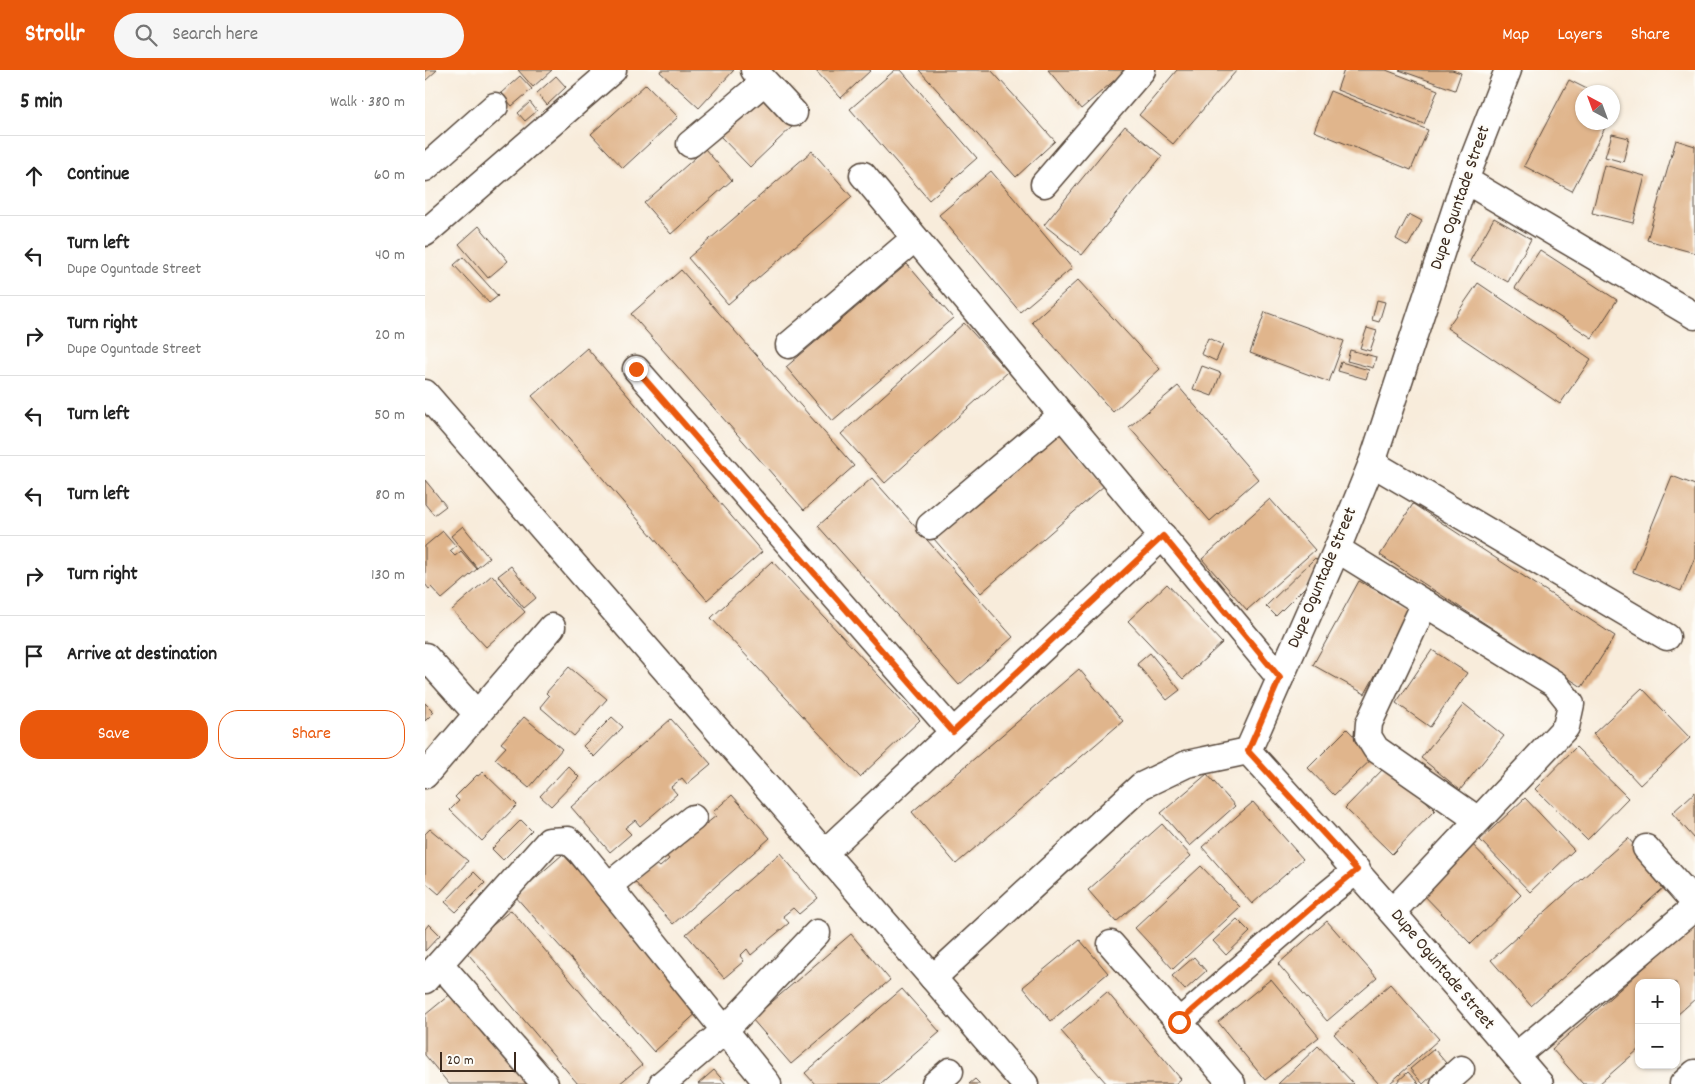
<!DOCTYPE html>
<html lang="en">
<head>
<meta charset="utf-8">
<style>
	body { margin:0; font-family:Dekko,sans-serif; background:#f6f6f6; color:#222 }
	.controls { position:absolute; right:15px; bottom:15px; display:grid; overflow:hidden; border-radius:10px; box-shadow:0 1px 4px #0004 }
	.controls button { width:45px; height:45px; display:grid; place-items:center; padding:0; border:0; border-bottom:1px solid #e0e0e0; background:#fff; color:#222; font:25px sans-serif }
	.compass { position:absolute; left:1150px; top:15px; width:45px; height:45px; border-radius:50%; background:#fff; box-shadow:0 1px 4px #0004; rotate:319deg }
	.scale { position:absolute; left:15px; bottom:12px; width:76px; box-sizing:border-box; padding-left:5px; border:2px solid #3b2a1e; border-top:0; font-size:14px; line-height:18px; white-space:nowrap; color:#3b2a1e; -webkit-text-stroke:4px #fdfcf7; paint-order:stroke }
	.stop { position:absolute; width:15px; height:15px; margin:-11px; border:4px solid #ea580c; border-radius:50%; background:#fff }
	.stop.end { background:#ea580c; border-color:#fff; box-shadow:0 1px 5px #0008 }
	.list { margin:0; padding:0; list-style:none }
	h2 { display:flex; justify-content:space-between; align-items:center; height:65px; margin:0; padding:0 20px; font-size:21px }
	h2 small { font-size:16px; font-weight:400; color:#767676 }
	.list li { display:grid; grid-template-columns:32px 1fr auto; gap:15px; align-items:center; box-sizing:border-box; height:80px; padding:0 20px; border-top:1px solid #e0e0e0 }
	.list b { display:block; font-size:19px; white-space:nowrap }
	.list p { margin:0; font-size:16px; white-space:nowrap; color:#767676 }
	.list em { font-size:16px; font-style:normal; color:#767676 }
	.actions { display:flex; gap:10px; padding:15px 20px }
	.actions a { flex:1; padding:11px 0; border:1px solid #ea580c; border-radius:20px; text-align:center; font-size:18px; color:#ea580c }
	.actions .main { background:#ea580c; color:#fff }
	.icon { flex:none; width:28px; height:28px; fill:none; stroke:currentColor; stroke-width:2; stroke-linecap:round; stroke-linejoin:round }
	.map { position:relative; flex:none; width:1270px; height:1014px; overflow:hidden }
	header { display:flex; align-items:center; gap:30px; box-sizing:border-box; height:70px; padding:0 25px; background:#ea580c; color:#fff }
	header strong { font-size:24px }
	nav { display:flex; gap:28px; margin-inline-start:auto; font-size:18px }
	.search { width:350px; height:45px; background:#f6f6f6; display:flex; align-items:center; gap:12px; box-sizing:border-box; padding:0 18px; border-radius:28px; color:#767676; font-size:19px }
	main { display:flex }
	aside { flex:1; background:#fff }
	.map>svg:first-child { display:block }
	.building { fill:#e0b58c }
	.lines { fill:none; stroke-linecap:round; stroke-linejoin:round }
	.minor-casing { stroke:#57473a; stroke-width:29 }
	.minor { stroke:#fff; stroke-width:26 }
	.route { stroke:#ea580c; stroke-width:6 }
	.labels { text-anchor:middle; dominant-baseline:central; stroke-width:4; stroke-linejoin:round; paint-order:stroke }
	.street-label { font-size:18px; fill:#3b2a1e; stroke:#fdfcf7 }
</style>
</head>
<body>
<header>
<strong>Strollr</strong>
<div class="search"><svg class="icon" aria-label="search" viewBox="0 0 24 24"><circle cx="10" cy="10" r="6"/><path d="M15 15l6 6"/></svg>Search here</div>
<nav><a>Map</a><a>Layers</a><a>Share</a></nav>
</header>
<main>
<aside>
<h2>5 min<small>Walk · 380 m</small></h2>
<ul class="list">
<li><svg class="icon" aria-label="ahead" viewBox="0 0 24 24"><path d="M12 20V5M6 11l6-6 6 6"/></svg><div><b>Continue</b></div><em>60 m</em></li>
<li><svg class="icon" aria-label="left" viewBox="0 0 24 24"><path d="M17 20v-9H6M10 6l-5 5 5 5"/></svg><div><b>Turn left</b><p>Dupe Oguntade Street</p></div><em>40 m</em></li>
<li><svg class="icon" aria-label="right" viewBox="0 0 24 24"><path d="M7 20v-9h11M14 6l5 5-5 5"/></svg><div><b>Turn right</b><p>Dupe Oguntade Street</p></div><em>20 m</em></li>
<li><svg class="icon" aria-label="left" viewBox="0 0 24 24"><path d="M17 20v-9H6M10 6l-5 5 5 5"/></svg><div><b>Turn left</b></div><em>50 m</em></li>
<li><svg class="icon" aria-label="left" viewBox="0 0 24 24"><path d="M17 20v-9H6M10 6l-5 5 5 5"/></svg><div><b>Turn left</b></div><em>80 m</em></li>
<li><svg class="icon" aria-label="right" viewBox="0 0 24 24"><path d="M7 20v-9h11M14 6l5 5-5 5"/></svg><div><b>Turn right</b></div><em>130 m</em></li>
<li><svg class="icon" aria-label="arrive" viewBox="0 0 24 24"><path d="M6 21V4h12l-3 4 3 4H6"/></svg><div><b>Arrive at destination</b></div></li>
</ul>
<div class="actions"><a class="main">Save</a><a>Share</a></div>
</aside>
<div class="map">
<svg width="1270" height="1014" viewBox="0 0 1270 1014">
	<rect width="100%" height="100%" fill="#fdfcf7"/>
	<filter id="ink" filterUnits="userSpaceOnUse"><feTurbulence type="fractalNoise" baseFrequency=".02" numOctaves="2"/><feDisplacementMap in="SourceGraphic" scale="10" xChannelSelector="R" yChannelSelector="G"/><feConvolveMatrix kernelMatrix="1 2 1 2 8 2 1 2 1" color-interpolation-filters="sRGB"/></filter>
	<filter id="wash" filterUnits="userSpaceOnUse"><feTurbulence type="fractalNoise" baseFrequency=".0096" numOctaves="4" result="noise"/><feDisplacementMap in="SourceGraphic" scale="20" xChannelSelector="R" yChannelSelector="G"/><feGaussianBlur stdDeviation="1.12" result="paint"/><feColorMatrix in="noise" values="0 0 0 0 0 0 0 0 0 0 0 0 0 0 0 0 0 1.4 0 .05"/><feComposite in="paint" operator="in"/></filter>
	<g filter="url(#wash)">
		<rect width="100%" height="100%" fill="#f8ecdb"/>
		<g id="blocks">
			<g class="building">
				<path d="M0,0H12L0,11Z"/>
				<path d="M93,0H127L108,17Z"/>
				<path d="M236,0H309L274,38L235,2Z"/>
				<path d="M390,0H446L416,28Z"/>
				<path d="M470,0H476L552,88L504,130L425,39Z"/>
				<path d="M494,0H566L630,71L591,107Z"/>
				<path d="M623,0H698L699,2L656,39Z"/>
				<path d="M752,0H812L748,74L714,45Z"/>
				<path d="M919,0H961L1013,20L999,54L912,20Z"/>
				<path d="M974,0H1027L1036,3L1030,20Z"/>
				<path d="M95,6L107,19L87,36L76,23Z"/>
				<path d="M131,6L141,17L122,35L112,23Z"/>
				<path d="M1144,10L1168,22H1158V52H1183L1147,121L1099,96Z"/>
				<path d="M221,14L253,47L198,98L166,64Z"/>
				<path d="M339,19L371,53L325,97L293,64Z"/>
				<path d="M905,21L1003,60L986,100L889,61Z"/>
				<path d="M105,32L112,41L100,51L93,43Z"/>
				<path d="M700,56L737,86L657,185L619,155Z"/>
				<path d="M1187,64L1204,68L1198,92L1180,87Z"/>
				<path d="M1251,70L1270,76V183L1222,170Z"/>
				<path d="M280,79L307,110L246,164L219,133Z"/>
				<path d="M387,81L427,127L303,234L263,188Z"/>
				<path d="M1179,95L1220,106L1208,153L1167,143Z"/>
				<path d="M566,101L647,198L595,242L514,145Z"/>
				<path d="M984,144L997,151L983,176L971,169Z"/>
				<path d="M1069,148L1106,169L1083,212L1045,191Z"/>
				<path d="M54,156L83,191L63,208L34,174Z"/>
				<path d="M1115,180L1192,230L1167,268L1090,218Z"/>
				<path d="M38,187L73,226L64,233L29,195Z"/>
				<path d="M482,194L528,248L407,351L361,297Z"/>
				<path d="M256,200L429,396L379,440L206,244Z"/>
				<path d="M653,210L735,299L688,342L607,252Z"/>
				<path d="M1053,213L1166,289L1135,334L1022,258Z"/>
				<path d="M952,230L960,232L954,252L947,250Z"/>
				<path d="M840,242L919,271L904,312L825,283Z"/>
				<path d="M539,253L583,302L460,413L416,364Z"/>
				<path d="M942,258L952,261L945,281L935,278Z"/>
				<path d="M783,268L798,275L791,291L776,284Z"/>
				<path d="M162,278L337,482L282,530L107,326Z"/>
				<path d="M925,280L951,287L948,298L922,291Z"/>
				<path d="M916,292L944,300L941,309L913,301Z"/>
				<path d="M777,296L796,303L787,326L768,319Z"/>
				<path d="M753,316L833,409L785,451L704,357Z"/>
				<path d="M632,361L680,415L556,523L509,469Z"/>
				<path d="M1247,406L1270,415V487L1256,521L1208,502Z"/>
				<path d="M447,408L588,567L534,615L393,456Z"/>
				<path d="M0,410L21,436L9,445L0,434Z"/>
				<path d="M845,429L890,480L822,540L777,489Z"/>
				<path d="M988,434L1190,566L1157,617L955,485Z"/>
				<path d="M38,456L64,488L52,498L26,466Z"/>
				<path d="M18,461L31,476L25,481L30,486L36,481L52,499L17,529L6,517L4,519L0,514V476Z"/>
				<path d="M890,488L899,498L851,546L841,536Z"/>
				<path d="M347,491L495,650L435,707L286,548Z"/>
				<path d="M86,496L111,528L99,538L73,506Z"/>
				<path d="M67,505L100,542L61,577L27,540Z"/>
				<path d="M934,511L986,539L940,624L888,595Z"/>
				<path d="M742,514L797,573L758,609L703,551Z"/>
				<path d="M1007,580L1042,603L1005,657L971,633Z"/>
				<path d="M725,583L755,620L742,630L712,594Z"/>
				<path d="M144,597L182,629L149,666L115,637L124,626L121,623Z"/>
				<path d="M654,599L698,651L531,794L487,742Z"/>
				<path d="M1217,618L1265,668L1215,715L1168,664Z"/>
				<path d="M0,633L9,642L0,651Z"/>
				<path d="M1039,634L1079,666L1035,720L996,688Z"/>
				<path d="M99,647L137,679L104,718L70,689L81,677L76,673Z"/>
				<path d="M187,647L198,657L169,687L158,676Z"/>
				<path d="M246,649L286,694L262,714L257,708L246,717L252,724L215,756L210,750L200,758L206,764L185,782L146,737Z"/>
				<path d="M922,659L949,687L909,725L883,698Z"/>
				<path d="M1151,677L1203,728L1162,770L1110,719Z"/>
				<path d="M963,694L1010,740L967,784L920,738Z"/>
				<path d="M143,696L154,707L126,736L115,726Z"/>
				<path d="M58,702L92,735L57,771L25,740L34,731L30,727L52,705L53,706Z"/>
				<path d="M782,704L810,736L765,776L736,743Z"/>
				<path d="M1270,722V769L1247,743Z"/>
				<path d="M307,725L345,768L248,854L209,811L230,793L235,797L244,789L240,784L278,751L281,754L291,746L288,742Z"/>
				<path d="M1100,728L1149,780L1105,822L1055,770Z"/>
				<path d="M828,732L878,789L827,834L777,777Z"/>
				<path d="M96,750L107,761L78,790L67,779Z"/>
				<path d="M737,754L766,786L691,852L663,820Z"/>
				<path d="M5,759L43,791L14,824L0,812V764Z"/>
				<path d="M1203,768L1243,814L1106,936L1066,890Z"/>
				<path d="M1043,770L1096,825L1046,874L993,819Z"/>
				<path d="M355,783L393,828L374,844L368,838L358,846L364,853L326,885L322,879L315,886L319,891L299,908L261,864Z"/>
				<path d="M138,784L276,939L229,982L90,826Z"/>
				<path d="M776,796L815,837L748,899L710,858Z"/>
				<path d="M49,802L60,813L31,842L20,832Z"/>
				<path d="M86,840L217,995L194,1014H153L39,879Z"/>
				<path d="M812,849L825,862L801,885L788,871Z"/>
				<path d="M902,851L952,908L902,951L853,894Z"/>
				<path d="M1270,853V929L1251,946V913H1214V979L1174,1014H1158L1127,979Z"/>
				<path d="M4,854L15,865L0,881V859Z"/>
				<path d="M426,864L465,910L366,994L327,949Z"/>
				<path d="M655,870L683,903L626,951L598,917Z"/>
				<path d="M769,887L781,901L760,920L747,906Z"/>
				<path d="M846,909L894,967L840,1010L793,952Z"/>
				<path d="M965,914L1014,969L964,1014H954L909,964Z"/>
				<path d="M477,919L515,962L455,1014H390L380,1003Z"/>
				<path d="M28,922L103,1014H24L0,985V945Z"/>
				<path d="M682,922L756,1009L750,1014H682L636,961Z"/>
				<path d="M893,976L929,1014H853Z"/>
				<path d="M1009,979L1021,993L998,1014L985,999Z"/>
				<path d="M289,1000L301,1014H273Z"/>
				<path d="M983,1002L994,1014H970Z"/>
				<path d="M550,1009L555,1014H544Z"/>
			</g>
		</g>
	</g>
	<g filter="url(#ink)">
		<use href="#blocks" fill-opacity="0" stroke="#57473a" stroke-width="1"/>
		<g class="lines">
			<defs>
				<g id="minor">
					<path d="M329,0L369,43"/>
					<path d="M1083,0L1040,110L947,393L912,479L823,681C923,790 1019,902 1115,1014"/>
					<path d="M265,74L339,12"/>
					<path d="M0,98L70,36"/>
					<path d="M438,105L855,608"/>
					<path d="M1040,110L1270,246"/>
					<path d="M619,114L717,0"/>
					<path d="M0,163L188,0"/>
					<path d="M364,275L490,168"/>
					<path d="M211,299L528,662"/>
					<path d="M0,323L600,1014"/>
					<path d="M947,393L1242,567"/>
					<path d="M505,456L637,345"/>
					<path d="M912,479L1130,614L1146,634L1141,657L967,842"/>
					<path d="M1000,533L944,653L943,666L951,679L1053,750"/>
					<path d="M0,586L51,643"/>
					<path d="M0,705L127,557"/>
					<path d="M1221,778L1270,833"/>
					<path d="M399,783L738,466"/>
					<path d="M183,816L268,748"/>
					<path d="M686,874L754,952L894,831L932,800"/>
					<path d="M15,894L120,1014"/>
					<path d="M508,908L716,716L762,694L823,681"/>
					<path d="M0,910L124,771L143,770L155,781L343,1014"/>
					<path d="M754,952L807,1014"/>
					<path d="M1091,986L1270,837"/>
					<path d="M237,1014L298,962L392,863"/>
					<path d="M510,1014L525,1001"/>
					<path d="M1019,1014L1036,999"/>
					<path d="M1258,1014L1270,1003"/>
				</g>
			</defs>
			<use href="#minor" class="minor-casing"/>
			<use href="#minor" class="minor"/>
		</g>
	</g>
	<g class="lines" filter="url(#ink)">
		<path class="route" d="M211,299L528,662L738,466L855,608L823,681L932,800L894,831L754,952"/>
	</g>
	<g class="labels">
		<g class="street-label">
			<text transform="translate(1036 128) rotate(-71)">Dupe Oguntade Street</text>
			<text transform="translate(898 508) rotate(-67)">Dupe Oguntade Street</text>
			<text transform="translate(1017 900) rotate(50)">Dupe Oguntade Street</text>
		</g>
	</g>
</svg>
<div class="controls">
<button>+</button>
<button>−</button>
</div>
<svg class="compass" viewBox="-18 -18 36 36"><path d="M0-13l5 13h-10z" fill="#e53935"/><path d="M0 13l5-13h-10z" fill="#767676"/></svg>
<div class="scale">20 m</div>
<div class="stop" style="left:754px;top:952px"></div>
<div class="stop end" style="left:211px;top:299px"></div>
</div>
</main>
</body>
</html>
